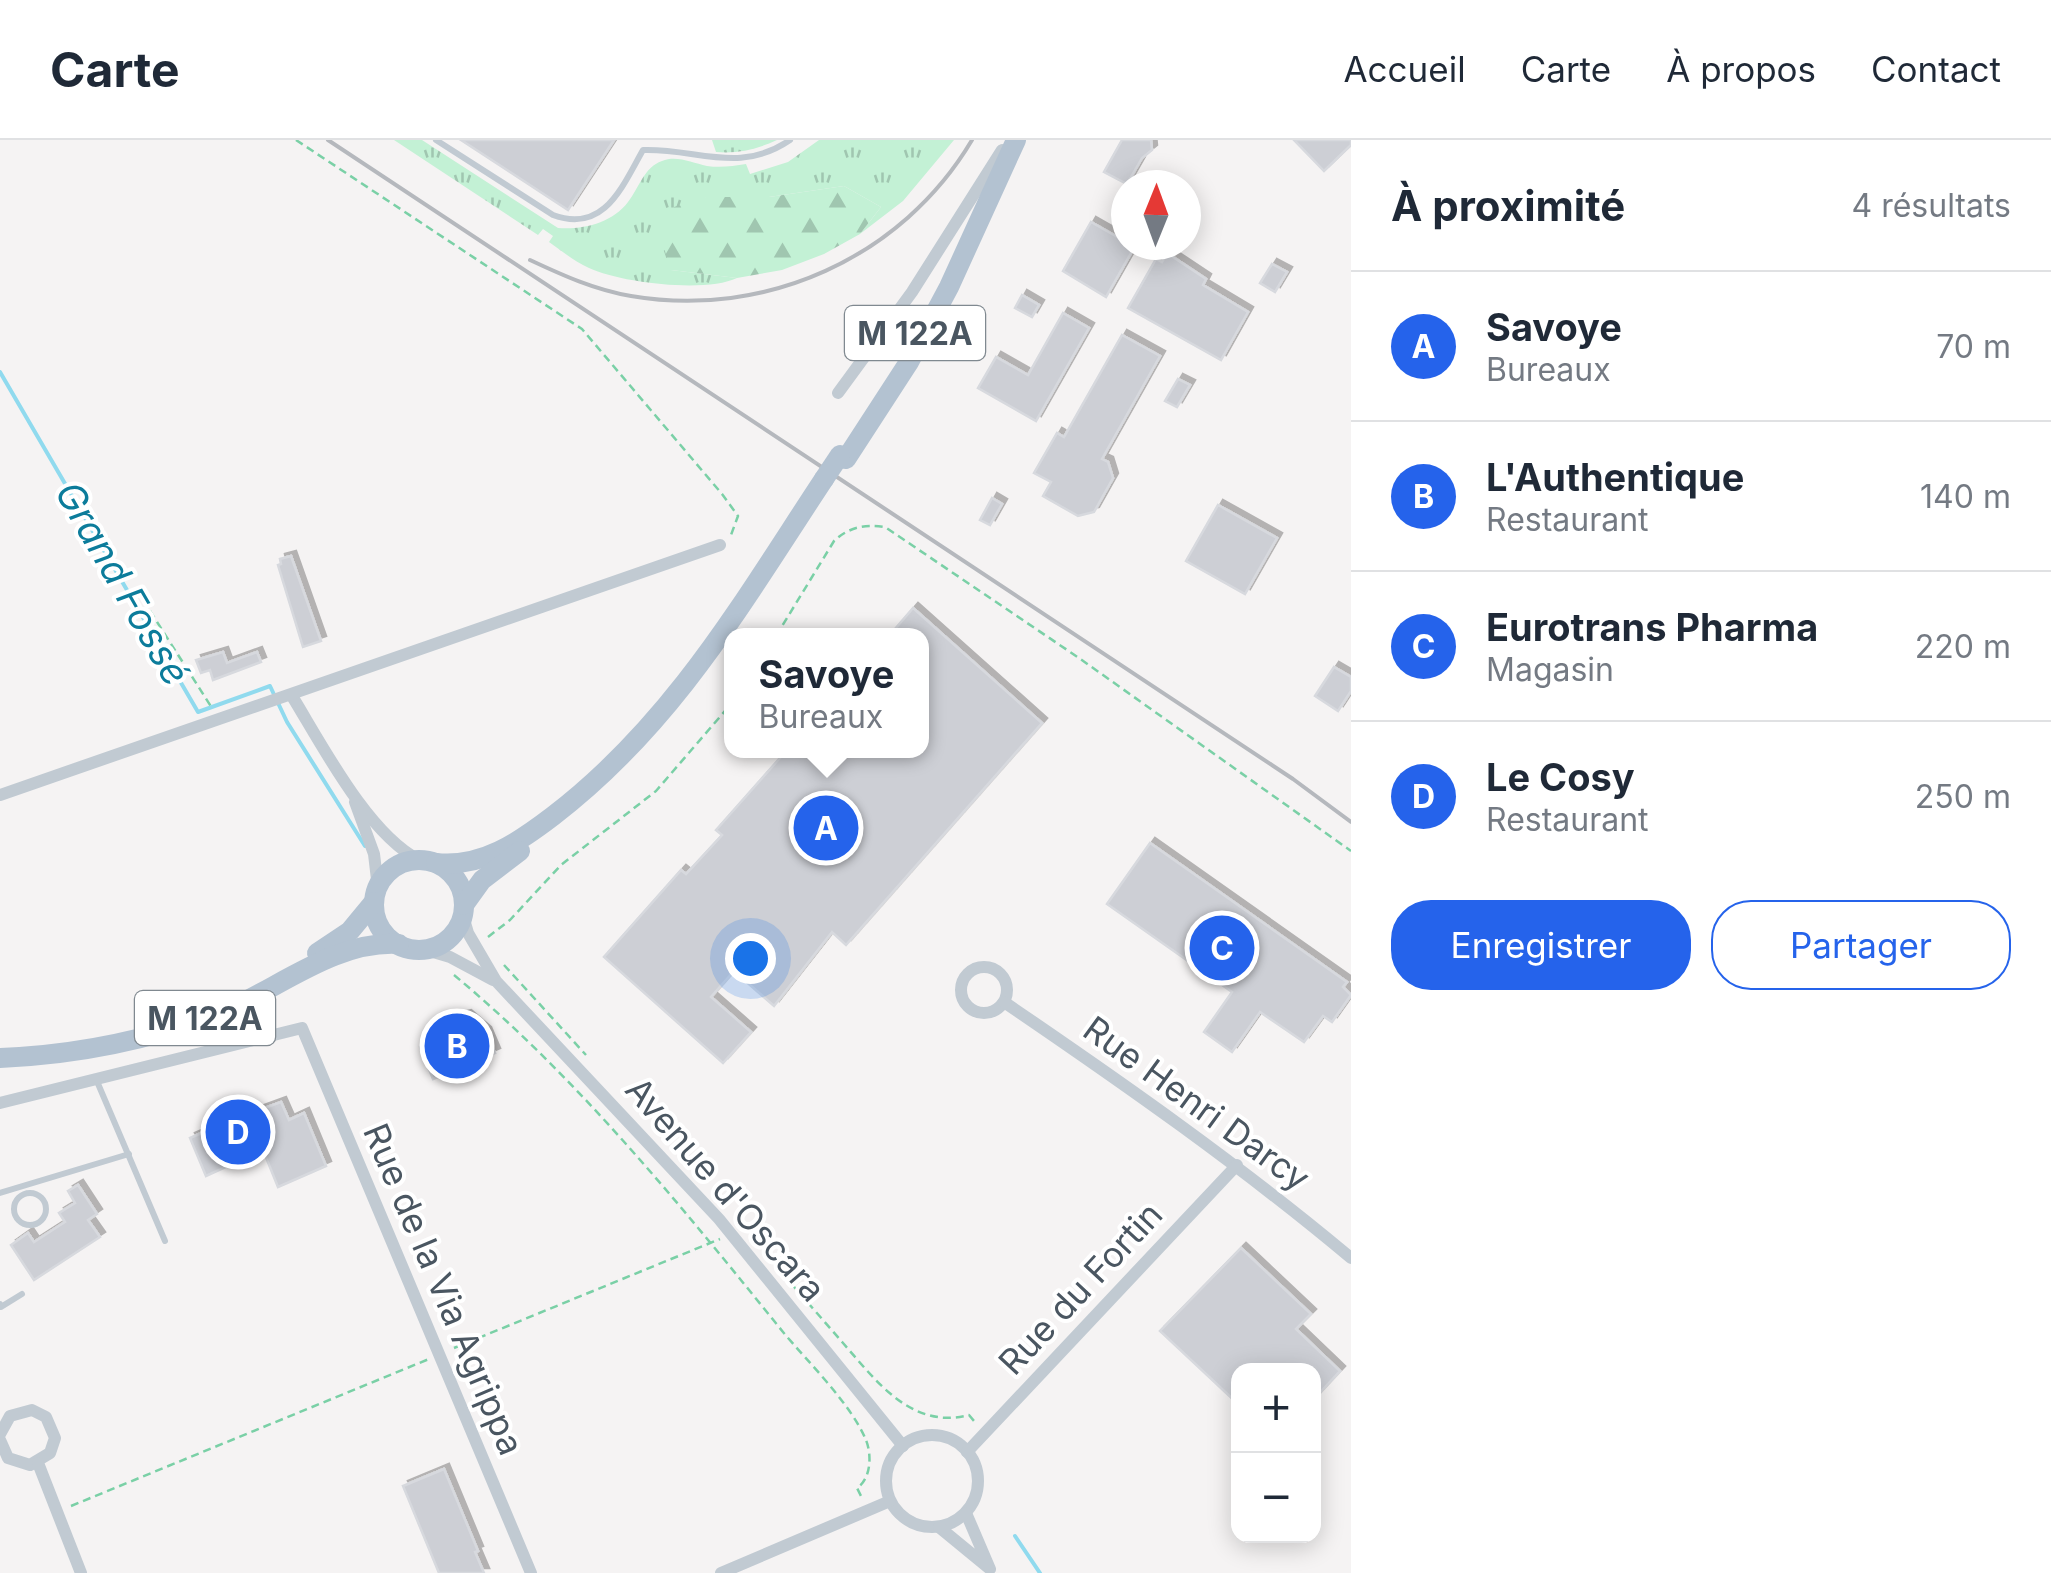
<!DOCTYPE html>
<html lang="fr">
<head>
<meta charset="utf-8">
<style>
	body { margin:0; font-family:Inter,sans-serif; background:#f2f2f3; color:#1f2937 }
	.controls { position:absolute; right:30px; bottom:30px; display:grid; overflow:hidden; border-radius:20px; box-shadow:0 5px 25px #0003 }
	.controls button { width:90px; height:90px; display:grid; place-items:center; padding:0; border:0; border-bottom:2px solid #e0e1e3; background:#fff; color:#1f2937; font:50px sans-serif }
	.compass { position:absolute; left:1111px; top:30px; width:90px; height:90px; border-radius:50%; background:#fff; box-shadow:0 5px 25px #0003; rotate:1deg }
	.you { position:absolute; left:750px; top:818px; width:35px; height:35px; margin:-25px; border:8px solid #fff; border-radius:50%; background:#1a73e8; box-shadow:0 0 0 15px #1a73e833 }
	.badge { display:grid; place-items:center; width:65px; height:65px; border-radius:50%; background:#2563eb; color:#fff; font-size:32px; font-weight:700 }
	.pin { position:absolute; translate:-50% -50%; border:5px solid #fff; box-shadow:0 2px 10px #0006 }
	.popup { position:absolute; left:724px; top:488px; width:205px; height:130px; box-sizing:border-box; display:grid; place-content:center; border-radius:20px; background:#fff; filter:drop-shadow(0 2px 8px #0005); font-size:32px; white-space:nowrap; color:#747a83 }
	.popup b { font-size:38px; color:#1f2937 }
	.popup::after { content:''; position:absolute; left:50%; top:100%; margin-left:-20px; border:20px solid transparent; border-top-color:#fff }
	.list { margin:0; padding:0; list-style:none }
	h2 { display:flex; justify-content:space-between; align-items:center; height:130px; margin:0; padding:0 40px; font-size:42px }
	h2 small { font-size:32px; font-weight:400; color:#747a83 }
	.list li { display:grid; grid-template-columns:65px 1fr auto; gap:30px; align-items:center; box-sizing:border-box; height:150px; padding:0 40px; border-top:2px solid #e0e1e3 }
	.list b { display:block; font-size:38px; white-space:nowrap }
	.list p { margin:0; font-size:32px; white-space:nowrap; color:#747a83 }
	.list em { font-size:32px; font-style:normal; color:#747a83 }
	.actions { display:flex; gap:20px; padding:30px 40px }
	.actions a { flex:1; padding:22px 0; border:2px solid #2563eb; border-radius:40px; text-align:center; font-size:35px; color:#2563eb }
	.actions .main { background:#2563eb; color:#fff }
	.map { position:relative; flex:none; width:1351px; height:1433px; overflow:hidden }
	header { display:flex; align-items:center; gap:60px; box-sizing:border-box; height:140px; padding:0 50px; background:#fff; border-bottom:2px solid #e0e1e3 }
	header strong { font-size:48px }
	nav { display:flex; gap:55px; margin-inline-start:auto; font-size:35px }
	main { display:flex }
	aside { flex:1; background:#fff }
	.map>svg:first-child { display:block }
	.grass { fill:url(#grass-tufts) }
	.forest { fill:url(#forest-firs) }
	.lines { fill:none; stroke-linecap:round; stroke-linejoin:round }
	.stream { stroke:#90daee; stroke-width:4 }
	.building { fill:#cdcfd5; stroke:#d7d9de; stroke-width:2.5; filter:url(#shadow) }
	.path { stroke:#7ad0a6; stroke-width:2.5; stroke-dasharray:8 5; stroke-linecap:butt }
	.service { stroke:#c1cad2; stroke-width:6 }
	.minor { stroke:#c1cad2; stroke-width:12 }
	.primary { stroke:#b3c2d1; stroke-width:20 }
	.rail { stroke:#b5b8bd; stroke-width:4 }
	.primary-bridge { stroke:#b3c2d1; stroke-width:20 }
	.labels { text-anchor:middle; dominant-baseline:central; stroke-width:8; stroke-linejoin:round; paint-order:stroke }
	.shield { fill:#fff; stroke:#808990; stroke-width:2.5 }
	.shield-label { font-size:32px; font-weight:bold; fill:#4a5661 }
	.street-label { font-size:35px; fill:#4a5661; stroke:#fff }
	.water-label { font-size:38px; font-style:italic; fill:#0c7c9b; stroke:#fff }
</style>
</head>
<body>
<header>
<strong>Carte</strong>
<nav><a>Accueil</a><a>Carte</a><a>À propos</a><a>Contact</a></nav>
</header>
<main>
<div class="map">
<svg width="1351" height="1433" viewBox="0 0 1351 1433">
	<defs>
		<pattern id="grass-tufts" width="24" height="20" patternUnits="userSpaceOnUse" patternTransform="scale(2.5)"><rect width="24" height="20" fill="#c3f1d5"/><path d="M3 7l-1-3M5 7V3M7 7l1-3M15 17l-1-3M17 17v-4M19 17l1-3" fill="none" stroke="#a0c6b0"/></pattern>
		<pattern id="forest-firs" width="22" height="20" patternUnits="userSpaceOnUse" patternTransform="scale(2.5)"><rect width="22" height="20" fill="#c3f1d5"/><path d="M5 1l3.5 6h-7zM16 11l3.5 6h-7z" fill="#a0c6b0"/></pattern>
		<filter id="shadow"><feDropShadow dx="5" dy="-5" stdDeviation="0" flood-color="#0004"/></filter>
	</defs>
	<rect width="100%" height="100%" fill="#f5f3f3"/>
	<g class="grass">
		<path d="M394,0H422L558,88C583,90 612,83 628,62C639,48 644,27 662,21C677,15 692,23 707,26C721,28 733,26 746,24L750,34L788,22L819,0H954L903,61L860,94L881,67L844,46L769,57H706L671,130L737,138C706,153 621,143 589,128C575,122 562,111 549,102L553,96L543,89L538,95Z"/>
		<path d="M712,0H777C758,9 737,14 716,12Z"/>
	</g>
	<path class="forest" d="M844,46L881,67L860,94L824,114L782,130L737,138L671,130L663,105L674,67L706,57H769Z"/>
	<g class="lines">
		<g class="stream">
			<path d="M0,232L198,572L270,546L287,582L365,706"/>
			<path d="M1015,1396L1040,1433"/>
		</g>
	</g>
	<g class="building">
		<path d="M461,0H614L568,70Z"/>
		<path d="M1122,0H1151L1152,10L1142,18L1127,44L1104,32Z"/>
		<path d="M1294,0H1351V5L1324,31Z"/>
		<path d="M1091,82L1126,102V105L1135,106L1106,157L1063,131Z"/>
		<path d="M1167,113L1206,139L1203,145L1248,172L1221,220L1128,168L1156,119L1162,122Z"/>
		<path d="M1272,124L1287,132L1275,152L1260,143Z"/>
		<path d="M1022,155L1039,165L1032,177L1015,168Z"/>
		<path d="M1063,173L1089,188L1036,281L978,248L996,217L1028,235Z"/>
		<path d="M1122,195L1160,216L1102,319L1108,322L1113,338L1094,372L1078,376L1043,356L1051,342L1034,333L1057,293L1064,297Z"/>
		<path d="M1178,239L1190,245L1177,267L1165,261Z"/>
		<path d="M992,358L1002,364L990,385L980,380Z"/>
		<path d="M1218,365L1277,398L1245,454L1186,421Z"/>
		<path d="M291,416L321,501L303,507L278,425L281,424L280,419Z"/>
		<path d="M913,468L1042,583L846,805L832,792L774,866L734,831L711,857L751,892L723,923L604,817L681,730L686,734L722,695L716,690L787,610H921V496H889Z"/>
		<path d="M223,512L227,523L257,512L261,522L213,540L210,530L201,533L196,520Z"/>
		<path d="M1334,527L1351,537V551L1338,571L1315,556Z"/>
		<path d="M1150,703L1347,842L1343,847L1351,855L1332,882L1323,876L1304,902L1260,872L1232,912L1204,892L1232,852L1107,764Z"/>
		<path d="M466,875L486,892L495,913L433,939L420,907L443,881Z"/>
		<path d="M281,962L289,980L304,973L326,1026L278,1047L263,1010L206,1036L190,998L213,988L215,993L250,978L248,974Z"/>
		<path d="M78,1045L97,1074L88,1080L100,1097L34,1140L11,1105L28,1093L34,1102L65,1082L59,1073L75,1063L68,1051Z"/>
		<path d="M1241,1108L1311,1174L1296,1189L1340,1231L1314,1259V1230H1238V1264L1160,1191Z"/>
		<path d="M444,1329L478,1411L475,1412L484,1433H439L403,1346Z"/>
	</g>
	<g class="lines">
		<g class="path">
			<path d="M296,0L582,189L722,354L738,376L731,395"/>
			<path d="M143,460L212,568"/>
			<path d="M776,496L834,401C849,387 865,384 885,387L1079,518L1351,711"/>
			<path d="M488,797L510,780L561,725L656,651L731,564"/>
			<path d="M504,825L586,915"/>
			<path d="M454,835C578,938 682,1067 783,1192C808,1222 851,1264 866,1300C872,1315 871,1339 857,1348L862,1358"/>
			<path d="M782,1133C802,1156 823,1180 843,1203C877,1242 912,1290 969,1275L974,1281"/>
			<path d="M454,1208L720,1099"/>
			<path d="M71,1366L429,1219"/>
		</g>
		<g class="service">
			<path d="M436,0L553,75C604,94 622,47 643,10C697,8 739,35 790,0"/>
			<path d="M96,939L165,1101"/>
			<circle cx="30" cy="1069" r="16"/>
			<path d="M0,1053L129,1014"/>
			<path d="M0,1164L1,1167L22,1154"/>
		</g>
		<g class="minor">
			<path d="M838,253L912,152L1002,10"/>
			<path d="M292,556C322,605 368,694 419,720"/>
			<path d="M0,655L720,405"/>
			<path d="M355,662L374,714L378,748"/>
			<path d="M463,776L468,793L496,841L719,1079L903,1306"/>
			<path d="M423,809L450,817L493,840"/>
			<circle cx="984" cy="850" r="23"/>
			<path d="M1004,862C1123,943 1240,1025 1351,1118"/>
			<path d="M0,963L302,888L531,1433"/>
			<path d="M0,1294L10,1276L32,1270L46,1277L55,1298L50,1313L30,1325L8,1318L0,1300"/>
			<circle cx="932" cy="1341" r="46"/>
			<path d="M967,1312L1237,1025"/>
			<path d="M38,1323L81,1433"/>
			<path d="M939,1387L990,1429L966,1373"/>
			<path d="M721,1433L890,1361"/>
		</g>
		<g class="primary">
			<path d="M846,319L909,222L949,147L1016,0"/>
			<circle cx="419" cy="765" r="45"/>
			<path d="M436,723C482,728 519,702 553,676C673,584 742,463 824,339"/>
			<path d="M464,765L482,740L520,711"/>
			<path d="M317,813L350,791L374,762"/>
			<path d="M0,918C74,915 150,900 220,873C277,850 334,800 399,804"/>
		</g>
		<g class="rail">
			<path d="M328,0L1293,639L1351,682"/>
			<path d="M530,120C562,135 595,150 631,156C765,179 902,118 972,0"/>
		</g>
		<path class="primary-bridge" d="M824,339L840,315"/>
	</g>
	<g class="labels">
		<g class="shield">
			<rect x="845" y="166" width="140" height="54" rx="8"/>
			<rect x="135" y="851" width="140" height="54" rx="8"/>
		</g>
		<g class="shield-label">
			<text x="915" y="193">M 122A</text>
			<text x="205" y="878">M 122A</text>
		</g>
		<g class="street-label">
			<text transform="translate(1197 963) rotate(36)">Rue Henri Darcy</text>
			<text transform="translate(726 1049) rotate(49)">Avenue d'Oscara</text>
			<text transform="translate(1080 1148) rotate(-47)">Rue du Fortin</text>
			<text transform="translate(444 1149) rotate(67)">Rue de la Via Agrippa</text>
		</g>
		<g class="water-label">
			<text transform="translate(123 443) rotate(60)">Grand Fossé</text>
		</g>
	</g>
</svg>
<div class="controls">
<button>+</button>
<button>−</button>
</div>
<svg class="compass" viewBox="-18 -18 36 36"><path d="M0-13l5 13h-10z" fill="#e53935"/><path d="M0 13l5-13h-10z" fill="#747a83"/></svg>
<div class="you"></div>
<div class="pin badge" style="left:826px;top:688px">A</div>
<div class="popup"><b>Savoye</b>Bureaux</div>
<div class="pin badge" style="left:457px;top:906px">B</div>
<div class="pin badge" style="left:1222px;top:808px">C</div>
<div class="pin badge" style="left:238px;top:992px">D</div>
</div>
<aside>
<h2>À proximité<small>4 résultats</small></h2>
<ul class="list">
<li><span class="badge">A</span><div><b>Savoye</b><p>Bureaux</p></div><em>70 m</em></li>
<li><span class="badge">B</span><div><b>L'Authentique</b><p>Restaurant</p></div><em>140 m</em></li>
<li><span class="badge">C</span><div><b>Eurotrans Pharma</b><p>Magasin</p></div><em>220 m</em></li>
<li><span class="badge">D</span><div><b>Le Cosy</b><p>Restaurant</p></div><em>250 m</em></li>
</ul>
<div class="actions"><a class="main">Enregistrer</a><a>Partager</a></div>
</aside>
</main>
</body>
</html>
